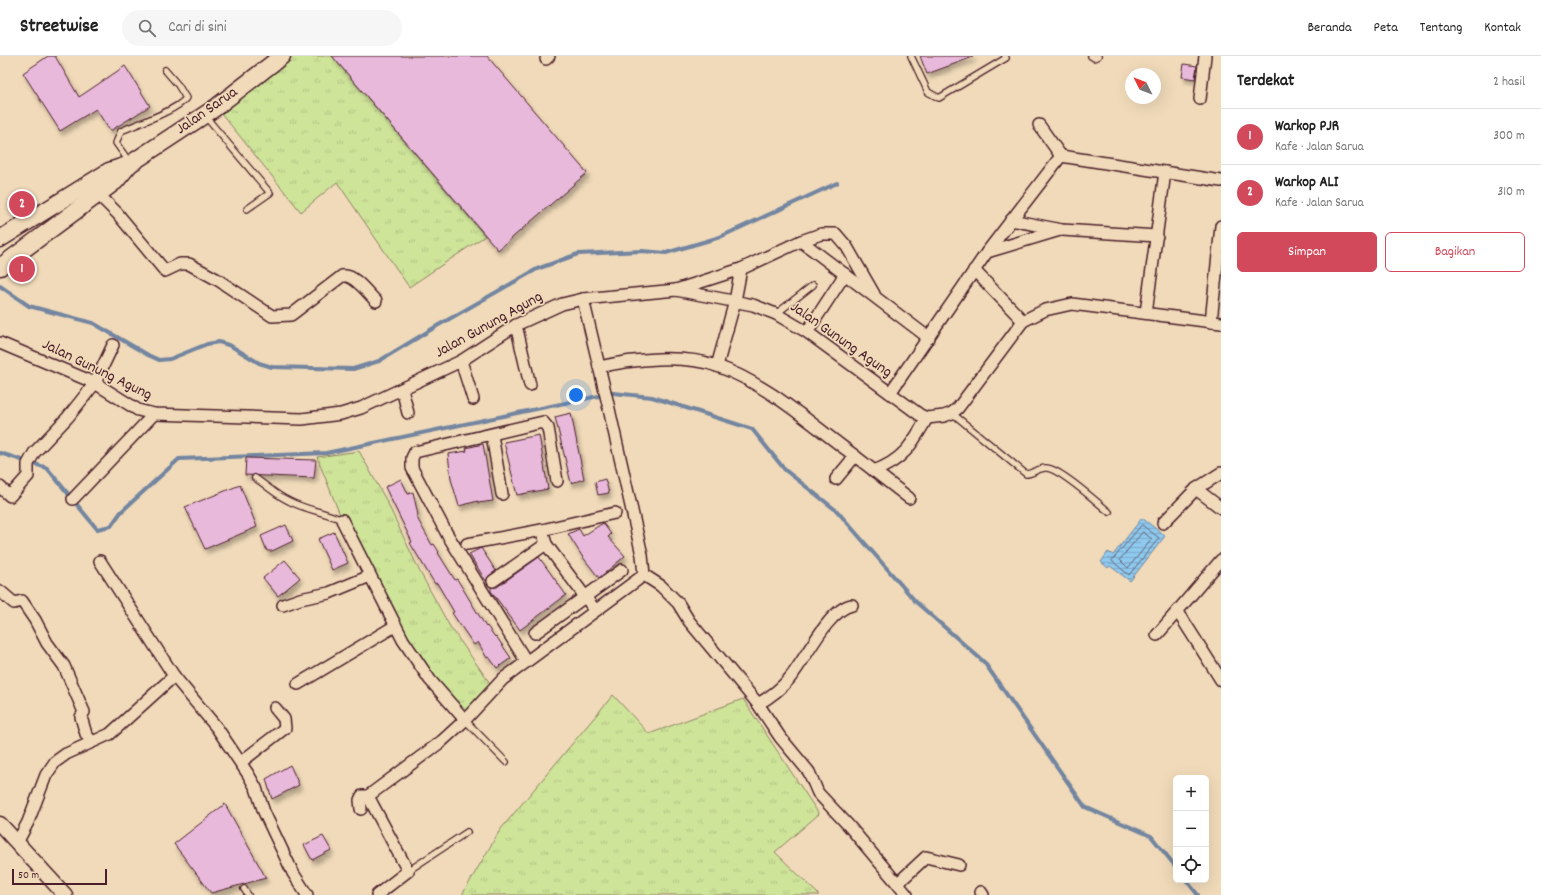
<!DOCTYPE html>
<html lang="id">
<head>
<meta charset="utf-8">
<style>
	body { margin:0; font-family:Dekko,sans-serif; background:#f6f6f6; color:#222 }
	.controls { position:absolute; right:12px; bottom:12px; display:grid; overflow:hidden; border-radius:6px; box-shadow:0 4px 16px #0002 }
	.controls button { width:36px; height:36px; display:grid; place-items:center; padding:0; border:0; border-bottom:1px solid #e0e0e0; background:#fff; color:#222; font:20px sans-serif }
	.compass { position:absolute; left:1125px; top:12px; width:36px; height:36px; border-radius:50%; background:#fff; box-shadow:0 4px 16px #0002; rotate:312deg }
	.scale { position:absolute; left:12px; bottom:10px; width:95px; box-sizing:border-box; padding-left:4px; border:2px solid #4a1f2b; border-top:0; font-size:11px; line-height:14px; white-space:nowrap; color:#4a1f2b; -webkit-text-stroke:3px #f0dab9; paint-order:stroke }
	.you { position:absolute; left:576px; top:339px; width:14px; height:14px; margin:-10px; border:3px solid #fff; border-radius:50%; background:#1a73e8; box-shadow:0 0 0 6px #1a73e833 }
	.badge { display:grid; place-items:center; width:26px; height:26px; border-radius:50%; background:#d1495b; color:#fff; font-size:13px; font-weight:700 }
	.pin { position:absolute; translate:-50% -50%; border:2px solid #fff; box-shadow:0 1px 4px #0006 }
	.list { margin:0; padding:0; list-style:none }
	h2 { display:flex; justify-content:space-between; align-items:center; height:52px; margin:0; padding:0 16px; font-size:17px }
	h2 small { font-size:13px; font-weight:400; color:#767676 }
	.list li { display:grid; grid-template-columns:26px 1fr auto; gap:12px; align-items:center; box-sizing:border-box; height:56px; padding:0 16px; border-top:1px solid #e0e0e0 }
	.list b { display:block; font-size:15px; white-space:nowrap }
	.list p { margin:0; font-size:13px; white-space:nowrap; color:#767676 }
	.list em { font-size:13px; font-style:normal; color:#767676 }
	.actions { display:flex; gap:8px; padding:12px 16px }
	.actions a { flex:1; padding:9px 0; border:1px solid #d1495b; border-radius:6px; text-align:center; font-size:14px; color:#d1495b }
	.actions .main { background:#d1495b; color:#fff }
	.icon { flex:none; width:22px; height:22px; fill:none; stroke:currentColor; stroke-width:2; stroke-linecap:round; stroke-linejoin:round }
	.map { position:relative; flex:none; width:1221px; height:839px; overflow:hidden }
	header { display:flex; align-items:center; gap:24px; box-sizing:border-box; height:56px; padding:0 20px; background:#fff; border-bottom:1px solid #e0e0e0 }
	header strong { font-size:19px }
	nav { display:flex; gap:22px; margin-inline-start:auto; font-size:14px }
	.search { width:280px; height:36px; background:#f6f6f6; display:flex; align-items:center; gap:10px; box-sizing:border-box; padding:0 14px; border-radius:22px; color:#767676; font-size:15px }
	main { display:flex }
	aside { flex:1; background:#fff }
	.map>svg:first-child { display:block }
	.grass { fill:url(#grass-tufts); stroke:#8c8262 }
	.water { fill:url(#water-rules); stroke:#7385a0 }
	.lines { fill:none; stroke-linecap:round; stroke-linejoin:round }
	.shore { stroke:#656379; stroke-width:1 }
	.stream { stroke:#7385a0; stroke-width:4 }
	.building { fill:#e8b9db; stroke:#4a1f2b; filter:url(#shadow) }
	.service-casing { stroke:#4a1f2b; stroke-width:8 }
	.minor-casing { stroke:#4a1f2b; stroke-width:14 }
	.tertiary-casing { stroke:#4a1f2b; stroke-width:17 }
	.secondary-casing { stroke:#4a1f2b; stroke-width:19 }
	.service { stroke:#f0dab9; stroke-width:5.5 }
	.minor { stroke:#f0dab9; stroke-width:11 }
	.tertiary { stroke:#f0dab9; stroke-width:14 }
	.secondary { stroke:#f0dab9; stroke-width:16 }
	.labels { text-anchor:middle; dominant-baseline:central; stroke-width:3.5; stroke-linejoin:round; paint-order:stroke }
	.street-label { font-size:16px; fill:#4a1f2b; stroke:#f0dab9 }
</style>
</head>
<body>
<header>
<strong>Streetwise</strong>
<div class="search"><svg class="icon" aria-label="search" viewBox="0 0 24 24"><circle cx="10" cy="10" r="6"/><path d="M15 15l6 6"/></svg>Cari di sini</div>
<nav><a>Beranda</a><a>Peta</a><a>Tentang</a><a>Kontak</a></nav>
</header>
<main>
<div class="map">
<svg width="1221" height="839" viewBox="0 0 1221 839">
	<defs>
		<pattern id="grass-tufts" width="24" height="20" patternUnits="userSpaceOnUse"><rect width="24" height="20" fill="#cee499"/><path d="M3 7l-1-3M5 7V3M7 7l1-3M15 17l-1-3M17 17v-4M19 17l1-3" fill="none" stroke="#b2c384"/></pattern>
		<pattern id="water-rules" width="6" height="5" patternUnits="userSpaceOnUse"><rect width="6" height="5" fill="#8ec9ee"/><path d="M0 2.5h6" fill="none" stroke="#7caccc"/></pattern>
		<filter id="shadow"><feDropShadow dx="2.5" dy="4.5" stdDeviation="2" flood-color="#0004"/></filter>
	</defs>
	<rect width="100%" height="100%" fill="#f0dab9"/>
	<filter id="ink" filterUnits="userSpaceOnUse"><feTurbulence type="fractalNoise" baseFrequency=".025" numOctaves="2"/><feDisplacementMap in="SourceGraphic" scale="8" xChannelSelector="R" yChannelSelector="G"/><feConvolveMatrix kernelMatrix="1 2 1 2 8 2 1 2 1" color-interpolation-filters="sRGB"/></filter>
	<g filter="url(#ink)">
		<g class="grass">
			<path d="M285,0H332L485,180L409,231L337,126L301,156L217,52Z"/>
			<path d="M359,395L387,446L420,516L449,569L494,633L465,664L430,624L342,464L317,401Z"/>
			<path d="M613,639L649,678L743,643L819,758L775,796L819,839H462L500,774Z"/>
		</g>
		<path class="water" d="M1142,462L1165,480L1130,525L1110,510L1108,512L1101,506L1108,496L1113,499Z"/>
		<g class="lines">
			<g class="shore">
				<path d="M1142,469L1159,482L1129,519L1112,505Z"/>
				<path d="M1143,476L1152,483L1128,512L1120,504Z"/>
			</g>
			<g class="stream">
				<path d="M0,230L29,250L93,267L148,299L159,304L170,303L207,288L219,286L231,290L259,307L272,311L353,313L379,305L437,270L537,213L578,198L642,195L666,197L720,181L837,127"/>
				<path d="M0,397L47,412L97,473L111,470L121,456L179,403L326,397L613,337L652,341L752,373L785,414L837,455L916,546L984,606L1085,751L1151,780L1176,811"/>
				<path d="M1186,824L1198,839"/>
			</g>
		</g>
		<g class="building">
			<path d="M48,0H55L79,41L125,10L150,50L110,75L96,53L60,75L23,17Z"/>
			<path d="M332,0H487L587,117L498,194Z"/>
			<path d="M920,0H973V1L927,18Z"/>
			<path d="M1184,8L1197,10L1195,23L1182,21Z"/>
			<path d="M571,357L584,423L571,427L555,361Z"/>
			<path d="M539,379L548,433L517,439L504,386Z"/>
			<path d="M483,388L493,445L478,447V445L459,450L451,423L448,398L467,395L466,392Z"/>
			<path d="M246,402L316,404L314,422L245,419Z"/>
			<path d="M401,423L408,438L413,436L418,459L416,460L432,489L434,488L439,496L438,497L455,524L457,523L486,571L487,570L495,581L496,580L511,602L497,612L489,601L487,602L478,586L474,589L452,557L454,556L437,527L435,528L410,487L412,486L385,431Z"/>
			<path d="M605,423L609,437L598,439L595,426Z"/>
			<path d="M240,429L257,471L205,493L185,451Z"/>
			<path d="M603,467L611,478L608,481L625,500L599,522L582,500L568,478L579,473L583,480Z"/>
			<path d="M286,469L293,485L272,495H267L261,480Z"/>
			<path d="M334,476L348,507L332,514L318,483Z"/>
			<path d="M481,492L496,515L489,520L486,525L469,498Z"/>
			<path d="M539,501L566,539L520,574L491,535V531H497Z"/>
			<path d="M285,504L300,522L278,540L263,522Z"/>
			<path d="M290,709L299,729L272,743L266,723Z"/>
			<path d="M225,748L266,822L211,837L174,788Z"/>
			<path d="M323,780L331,794L312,804L304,789Z"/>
		</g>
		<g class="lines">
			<defs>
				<g id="service">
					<path d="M911,0L928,36L939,42L1006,2L1005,0"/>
					<path d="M1091,0L1094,2L1098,0"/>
					<path d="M205,60L270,137L247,153"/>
					<path d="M130,107L116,87L121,75C137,68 178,54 186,42L178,29L165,14"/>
					<path d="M776,258L813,229"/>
					<path d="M952,357L1026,418C1033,418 1039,411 1047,412C1060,413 1097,446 1109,456"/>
					<path d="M255,422C266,429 277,440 289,445C306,454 325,456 342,464"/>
					<path d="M465,664L506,706"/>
					<path d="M408,815L467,776"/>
					<path d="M244,833L248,839"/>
				</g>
				<g id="minor">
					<path d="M546,3L549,0"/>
					<path d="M1200,43L1205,0"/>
					<path d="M1039,69L1061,100"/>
					<path d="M94,134L117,157L165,215L180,208H189L218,224L272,260L291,259L342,220C355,218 367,237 376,245"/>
					<path d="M1011,164L1062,174L1157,180"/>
					<path d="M801,185L821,178H836L847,191L874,238"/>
					<path d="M987,196L1060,174"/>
					<path d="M974,214L1023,265"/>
					<path d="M676,234L741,213L801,185L929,282"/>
					<path d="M583,243L607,344L642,499L644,519L661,530L678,547L689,565L758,648L780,681L809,716L818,737L849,770L907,839"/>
					<path d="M1146,257L1165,116"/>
					<path d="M1211,266L1221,170"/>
					<path d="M516,269L530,329"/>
					<path d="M807,276L845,218"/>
					<path d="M0,287L95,327L138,354L154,358L302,363L341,358L361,352L461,305L516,269L562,248L583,243L676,234L753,249L776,258L807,276L920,359L927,362L944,360L952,357L958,352L1023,265L1045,254L1072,248L1221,267"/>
					<path d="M461,305L473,343"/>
					<path d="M717,310L735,245L741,213"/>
					<path d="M599,311C633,303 683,298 717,310C768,328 812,369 855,400L836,423"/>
					<path d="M402,333L408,357"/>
					<path d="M890,337L987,196L1061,100L1221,125"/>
					<path d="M492,379L502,438"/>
					<path d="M855,400L909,442"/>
					<path d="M874,415C904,404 912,388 927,362"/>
					<path d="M0,431L10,440L28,420V408L34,397L68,361L95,327L113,289"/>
					<path d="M1196,433L1221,452"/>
					<path d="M73,443L154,358"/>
					<path d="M342,464L403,584L430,624L465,664"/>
					<path d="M1163,467L1196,433L1221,417"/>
					<path d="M467,488L542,474"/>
					<path d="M100,505L174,620L217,672L248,718L256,732L264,756L293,817L307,839"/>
					<path d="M493,525L546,488"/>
					<path d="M0,535L14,547L22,545L35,564L47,587L64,610L84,656L81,661L86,678L92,686"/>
					<path d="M283,549L300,543L329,537L370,520"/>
					<path d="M595,554L546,488L542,474L615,457"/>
					<path d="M1178,556L1221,624"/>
					<path d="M535,577L622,514"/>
					<path d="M1157,579L1221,504"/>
					<path d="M526,605L447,478L412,412V402L415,396L543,366L548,372L557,425"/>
					<path d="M298,628L395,570"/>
					<path d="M758,648C770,641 780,634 789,623C805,605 828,553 852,549"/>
					<path d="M241,706L285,672L284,663L275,652"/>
					<path d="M361,753L360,744L362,740H368"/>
					<path d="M17,787L28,766L46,719L55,706L66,698L110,678L174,620"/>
					<path d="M898,827L926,801L959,809"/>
					<path d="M981,836L983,839"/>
					<path d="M377,839L408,815L368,740L442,685L465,664L503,623L644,519"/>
				</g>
				<path id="tertiary" d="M0,768L65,839"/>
				<g id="secondary">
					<path d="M0,183L109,115L130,108L215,52L282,0"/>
					<path d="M0,211L116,125L130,108"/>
				</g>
			</defs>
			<use href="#service" class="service-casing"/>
			<use href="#minor" class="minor-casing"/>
			<use href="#tertiary" class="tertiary-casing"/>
			<use href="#secondary" class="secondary-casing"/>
			<use href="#service" class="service"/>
			<use href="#minor" class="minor"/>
			<use href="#tertiary" class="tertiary"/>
			<use href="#secondary" class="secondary"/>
		</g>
	</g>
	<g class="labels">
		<g class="street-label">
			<text transform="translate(207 55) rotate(-35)">Jalan Sarua</text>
			<text transform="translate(489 269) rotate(-29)">Jalan Gunung Agung</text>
			<text transform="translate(841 284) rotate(35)">Jalan Gunung Agung</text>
			<text transform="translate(97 314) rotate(26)">Jalan Gunung Agung</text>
		</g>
	</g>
</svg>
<div class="controls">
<button>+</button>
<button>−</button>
<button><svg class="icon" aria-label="locate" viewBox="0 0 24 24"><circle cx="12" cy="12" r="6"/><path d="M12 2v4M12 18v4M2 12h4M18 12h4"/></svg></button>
</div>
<svg class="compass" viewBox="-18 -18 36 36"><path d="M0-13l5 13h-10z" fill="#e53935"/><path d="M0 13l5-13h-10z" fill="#767676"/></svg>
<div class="scale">50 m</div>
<div class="you"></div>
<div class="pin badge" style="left:22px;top:213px">1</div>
<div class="pin badge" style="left:22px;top:148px">2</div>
</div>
<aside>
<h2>Terdekat<small>2 hasil</small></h2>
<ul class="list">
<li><span class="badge">1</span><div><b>Warkop PJR</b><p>Kafe · Jalan Sarua</p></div><em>300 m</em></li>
<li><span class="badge">2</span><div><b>Warkop ALI</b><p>Kafe · Jalan Sarua</p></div><em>310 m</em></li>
</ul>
<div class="actions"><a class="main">Simpan</a><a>Bagikan</a></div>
</aside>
</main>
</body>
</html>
